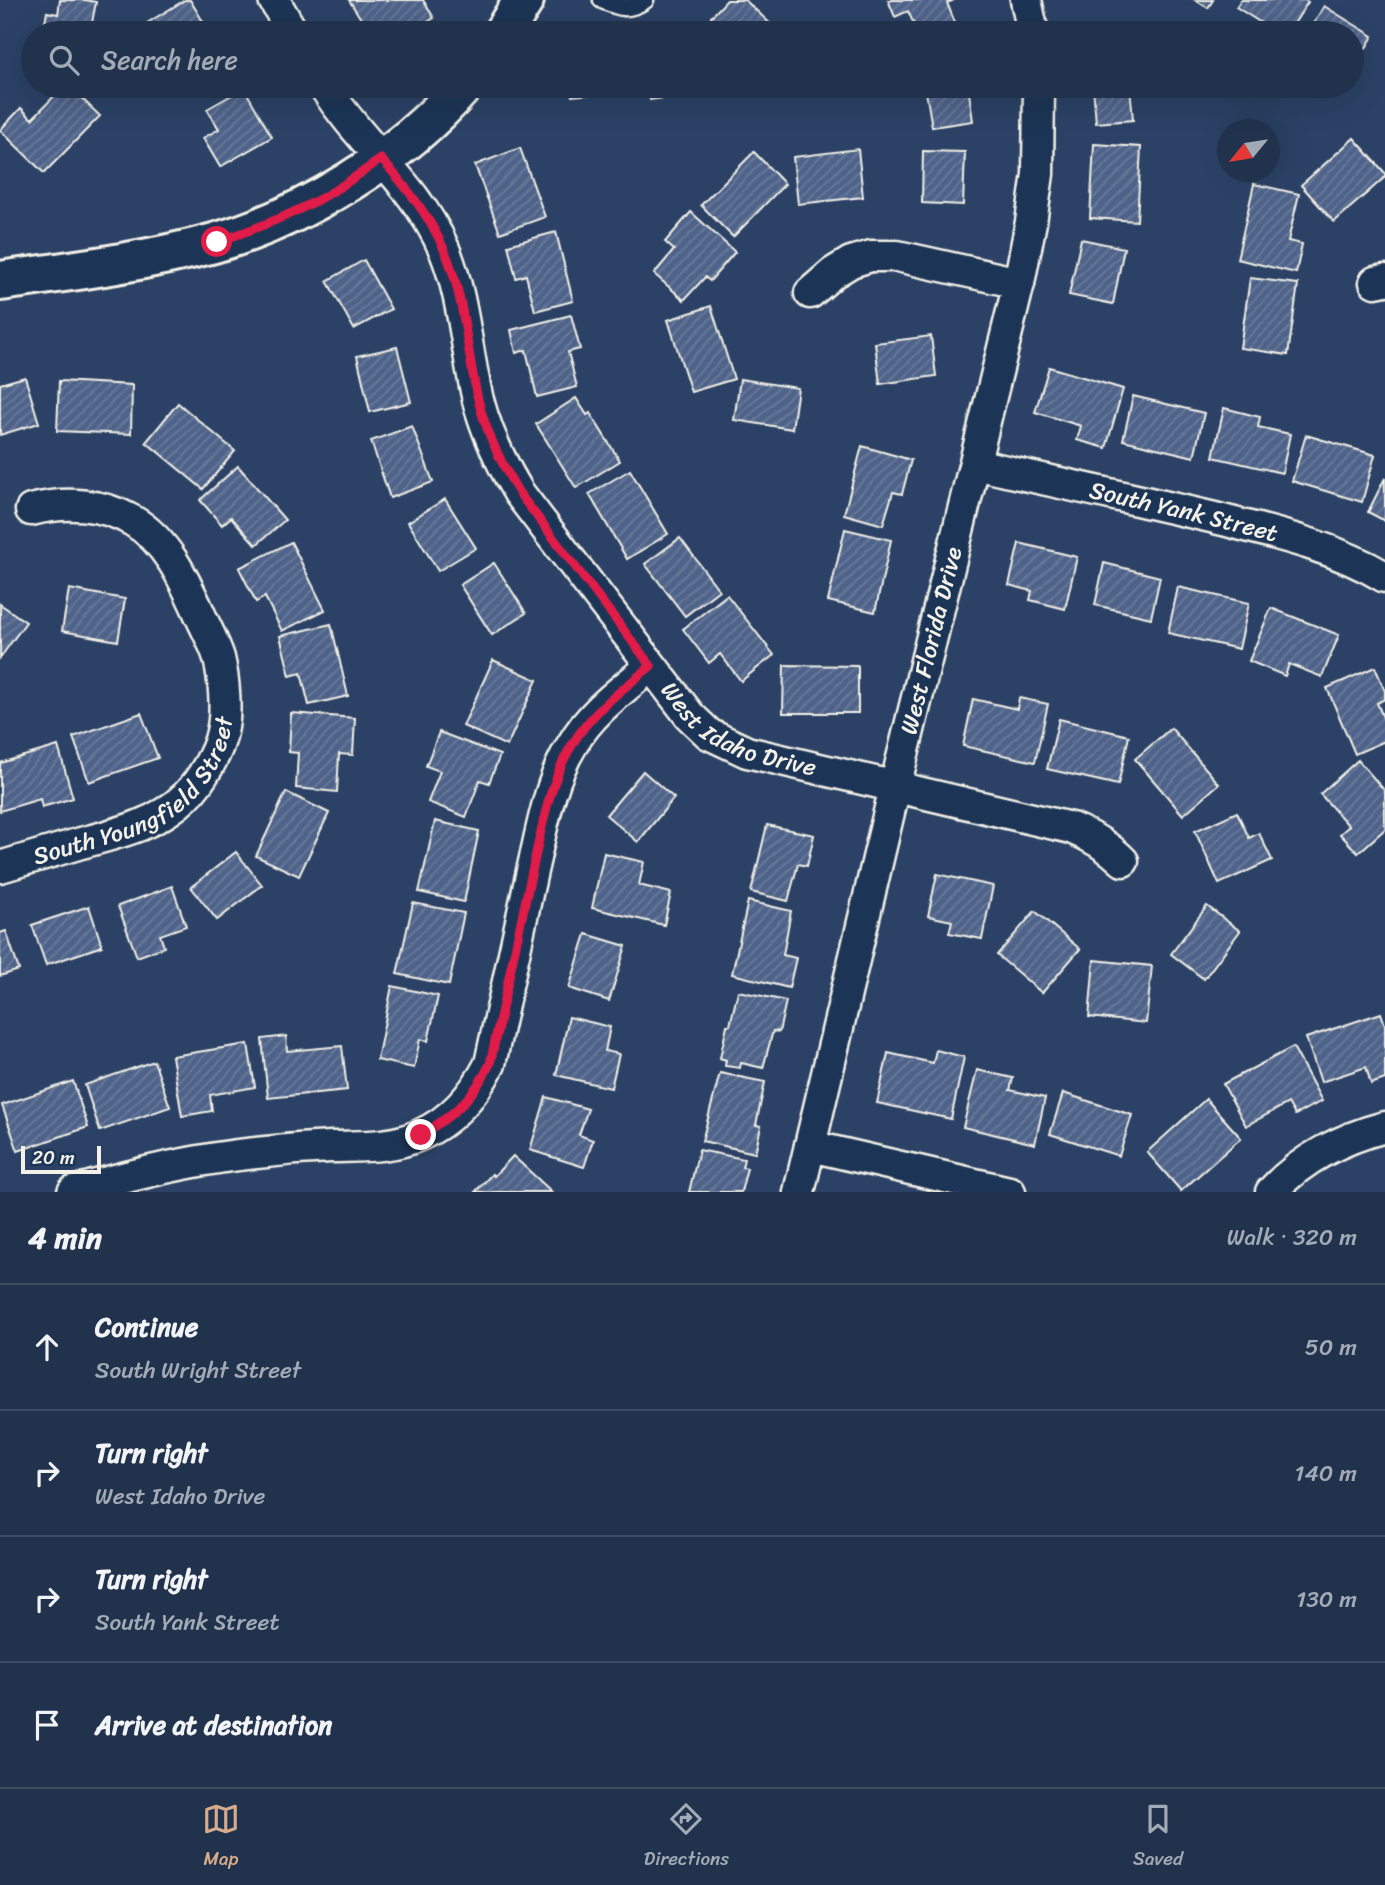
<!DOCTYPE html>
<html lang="en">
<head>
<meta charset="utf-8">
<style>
	body { margin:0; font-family:Sriracha,sans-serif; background:#283a53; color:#f1f3f6 }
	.compass { position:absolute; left:1217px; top:119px; width:63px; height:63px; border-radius:50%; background:#20324c; box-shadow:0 7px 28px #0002; rotate:240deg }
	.scale { position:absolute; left:21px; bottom:18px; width:80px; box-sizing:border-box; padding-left:7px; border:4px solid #f4f1e8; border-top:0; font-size:19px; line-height:24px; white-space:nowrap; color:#f4f1e8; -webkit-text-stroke:5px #1d3557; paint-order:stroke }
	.stop { position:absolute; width:21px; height:21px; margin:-16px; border:5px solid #e11d48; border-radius:50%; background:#fff }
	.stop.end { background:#e11d48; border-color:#fff; box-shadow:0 2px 7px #0008 }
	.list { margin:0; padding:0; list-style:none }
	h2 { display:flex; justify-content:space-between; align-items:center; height:91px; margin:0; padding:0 28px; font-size:30px }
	h2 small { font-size:23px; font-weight:400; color:#a2aab5 }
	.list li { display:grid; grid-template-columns:46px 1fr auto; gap:21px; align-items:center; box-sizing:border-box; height:126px; padding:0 28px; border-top:2px solid #3d4d64 }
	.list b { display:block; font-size:26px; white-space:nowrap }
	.list p { margin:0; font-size:23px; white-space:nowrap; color:#a2aab5 }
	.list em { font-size:23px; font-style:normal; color:#a2aab5 }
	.icon { flex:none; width:38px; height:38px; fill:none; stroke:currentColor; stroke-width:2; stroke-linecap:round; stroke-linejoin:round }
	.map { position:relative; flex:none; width:1385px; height:1192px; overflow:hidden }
	.search { position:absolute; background:#20324c; box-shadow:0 7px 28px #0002; left:21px; right:21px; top:21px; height:77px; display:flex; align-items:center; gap:18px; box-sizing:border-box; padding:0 24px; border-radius:38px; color:#a2aab5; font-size:26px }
	.sheet { height:595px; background:#20324c }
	nav { display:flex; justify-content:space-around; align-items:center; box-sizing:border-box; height:98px; border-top:2px solid #3d4d64; background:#20324c; font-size:19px; color:#a2aab5 }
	nav a { display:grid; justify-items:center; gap:4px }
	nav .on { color:#d6ab8b }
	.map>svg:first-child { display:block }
	.building { fill:url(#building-hatch); stroke:#f4f1e8; stroke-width:2 }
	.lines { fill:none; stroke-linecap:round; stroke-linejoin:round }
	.service-casing { stroke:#f4f1e8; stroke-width:21 }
	.minor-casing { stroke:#f4f1e8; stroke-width:35 }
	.tertiary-casing { stroke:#f4f1e8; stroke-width:44 }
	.service { stroke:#1d3557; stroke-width:16 }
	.minor { stroke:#1d3557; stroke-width:30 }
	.tertiary { stroke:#1d3557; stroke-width:38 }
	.route { stroke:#e11d48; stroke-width:9 }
	.labels { text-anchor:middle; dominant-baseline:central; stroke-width:6; stroke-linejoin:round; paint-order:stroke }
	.street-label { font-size:24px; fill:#f4f1e8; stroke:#1d3557 }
</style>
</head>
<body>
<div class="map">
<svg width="1385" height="1192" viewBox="0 0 1385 1192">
	<defs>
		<pattern id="building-hatch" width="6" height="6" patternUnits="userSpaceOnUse" patternTransform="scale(1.75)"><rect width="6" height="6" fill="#4f648a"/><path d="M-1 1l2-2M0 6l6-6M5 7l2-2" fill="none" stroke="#697b9a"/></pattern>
	</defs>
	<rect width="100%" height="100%" fill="#2b4266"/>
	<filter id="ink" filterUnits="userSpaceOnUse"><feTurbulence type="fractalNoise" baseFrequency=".0143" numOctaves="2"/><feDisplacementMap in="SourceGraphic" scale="14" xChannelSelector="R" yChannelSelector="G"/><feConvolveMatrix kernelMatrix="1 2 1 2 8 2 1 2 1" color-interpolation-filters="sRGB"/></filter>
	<g filter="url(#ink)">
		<g class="building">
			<path d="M60,0H85L96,2L90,33H43L47,12L58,14Z"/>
			<path d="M185,0H190L210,33H153L147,23Z"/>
			<path d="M349,0H423L434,18L410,33H370Z"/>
			<path d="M727,0H745L775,28L771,33H696Z"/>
			<path d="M888,0H954L947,3L958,30L950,33H918L908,11L895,17Z"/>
			<path d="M1195,0H1213L1208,8Z"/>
			<path d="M1241,0H1305L1308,2L1288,33H1277L1236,7Z"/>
			<path d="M1324,6L1373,36L1352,71V33H1308Z"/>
			<path d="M64,86H69L100,116L44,173L0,130L21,108L32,119Z"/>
			<path d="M571,86H628V91L572,96Z"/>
			<path d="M648,86H703L704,93L650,100Z"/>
			<path d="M925,86H968L973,121L932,127Z"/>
			<path d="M1093,86H1130L1133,120L1096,123Z"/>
			<path d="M244,88L272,137L220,167L203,138L219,129L207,109Z"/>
			<path d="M1354,138L1385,173V177L1334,222L1301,185Z"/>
			<path d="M1094,144L1141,147L1137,221L1090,218Z"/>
			<path d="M520,148L545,217L500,233L475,165Z"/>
			<path d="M858,149L863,197L798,204L793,157Z"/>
			<path d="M923,151L965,152L963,205L922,203Z"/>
			<path d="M754,152L785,184L733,237L701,205Z"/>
			<path d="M1254,184L1299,194L1288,241L1302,244L1296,273L1237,259Z"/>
			<path d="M691,212L735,252L710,281L705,277L684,300L654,274L674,250L665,242Z"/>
			<path d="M556,232L573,301L535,311L526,275L516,278L508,245Z"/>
			<path d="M1081,239L1124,248L1113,304L1069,295Z"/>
			<path d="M364,260L391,309L354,329L327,281Z"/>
			<path d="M1250,278L1298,284L1288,355L1240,348Z"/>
			<path d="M711,306L734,379L691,392L668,320Z"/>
			<path d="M571,315L580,349L568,352L577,387L537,397L526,350L516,353L511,330Z"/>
			<path d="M931,336L936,376L880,384L875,343Z"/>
			<path d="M397,347L411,402L370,412L357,356Z"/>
			<path d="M1049,367L1123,389L1106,448L1077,440L1081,426L1035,412Z"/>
			<path d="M25,377L39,423L0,435V384Z"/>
			<path d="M740,379L798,388L792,429L734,420Z"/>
			<path d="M59,381L132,385L131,434L57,431Z"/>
			<path d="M1133,396L1204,413L1194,457L1123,440Z"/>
			<path d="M576,398L587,415L590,413L620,461L576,488L536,424Z"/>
			<path d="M178,403L235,451L203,489L146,442Z"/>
			<path d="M1224,408L1260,417L1258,427L1290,434L1282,473L1213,457Z"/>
			<path d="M412,426L433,482L390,498L371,441Z"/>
			<path d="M1306,435L1375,455L1362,502L1292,481Z"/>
			<path d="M862,446L911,460L902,494L893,492L883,525L844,514Z"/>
			<path d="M238,466L285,520L256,545L231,517L222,525L200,500Z"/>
			<path d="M630,470L668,534L627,559L589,494Z"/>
			<path d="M1385,478V521L1368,512Z"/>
			<path d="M445,499L476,548L438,571L408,522Z"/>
			<path d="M845,529L891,540L875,612L828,601Z"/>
			<path d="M680,538L719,590L685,616L645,564Z"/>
			<path d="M291,542L325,610L282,631L265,597L256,602L239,568Z"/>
			<path d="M1019,543L1077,557L1065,609L1030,600L1032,591L1009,585Z"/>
			<path d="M494,563L526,613L492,635L460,585Z"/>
			<path d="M1104,563L1160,577L1151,618L1095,605Z"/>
			<path d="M1178,587L1249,603L1239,649L1168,633Z"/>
			<path d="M69,589L125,599L118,641L62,631Z"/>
			<path d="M727,595L774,655L741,681L720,654L709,663L683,629Z"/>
			<path d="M0,604L26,622L0,658Z"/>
			<path d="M1271,608L1339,635L1322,677L1289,664L1285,676L1249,661Z"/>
			<path d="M331,624L348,696L309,705L301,673L290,676L280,636Z"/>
			<path d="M493,660L537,680L507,746L463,726Z"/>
			<path d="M784,665L858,666V713H783Z"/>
			<path d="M1375,667L1385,691V699L1377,703L1385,722V741L1355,754L1327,688Z"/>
			<path d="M1019,698L1048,704L1035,762L963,746L973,699L1017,709Z"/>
			<path d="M141,713L158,758L89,782L73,737Z"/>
			<path d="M291,713L355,718L353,755L339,754L337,792L296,788L298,753L289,752Z"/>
			<path d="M1059,719L1129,736L1118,785L1047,769Z"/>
			<path d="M1171,728L1219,784L1183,815L1135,759Z"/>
			<path d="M439,732L500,755L489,783L480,780L466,817L428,802L440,771L426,766Z"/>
			<path d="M58,746L73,798L42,807L40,799L0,811V763Z"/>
			<path d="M1358,760L1385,791V829L1358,853L1340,834L1349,826L1320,794Z"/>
			<path d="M643,771L674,798L638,842L606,815Z"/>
			<path d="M286,792L329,813L299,876L256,856Z"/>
			<path d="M1237,812L1249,838L1259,833L1272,860L1219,884L1195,831Z"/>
			<path d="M435,821L479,831L464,902L419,892Z"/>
			<path d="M767,825L814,835L807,866L798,864L788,901L751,892Z"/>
			<path d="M236,852L262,885L217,920L191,887Z"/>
			<path d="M604,853L644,862L639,885L671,893L664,925L592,908Z"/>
			<path d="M937,874L993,886L982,939L949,933L952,921L928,916Z"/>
			<path d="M172,886L186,926L160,935L164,947L137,957L118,906Z"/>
			<path d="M748,901L791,911L783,955L796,958L789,988L732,974Z"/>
			<path d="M413,903L464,913L449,985L397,974Z"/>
			<path d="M89,906L102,946L46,965L32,925Z"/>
			<path d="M1207,906L1240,931L1204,979L1171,954Z"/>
			<path d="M1035,911L1080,949L1042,993L997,955Z"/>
			<path d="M6,931L19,970L0,976V933Z"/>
			<path d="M586,934L626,946L609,1001L569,988Z"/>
			<path d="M1094,960L1152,966L1146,1023L1089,1017Z"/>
			<path d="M392,986L438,996L428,1041L420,1039L414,1068L377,1060Z"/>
			<path d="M738,991L786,1001L779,1032L773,1031L763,1068L741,1063L740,1068L725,1066L726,1060L720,1058L727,1025H730Z"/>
			<path d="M1381,1013L1385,1025V1079L1371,1084L1366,1067L1321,1082L1306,1038Z"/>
			<path d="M569,1017L610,1027L605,1051L619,1054L611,1088L556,1075Z"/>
			<path d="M286,1036L287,1051L342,1046L347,1090L268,1098L262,1039Z"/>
			<path d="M248,1044L255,1087L210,1095L212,1111L182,1116L172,1056Z"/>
			<path d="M1293,1047L1322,1101L1295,1115L1288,1103L1246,1126L1223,1084Z"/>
			<path d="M936,1050L964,1057L951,1119L877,1103L888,1053L933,1063Z"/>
			<path d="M154,1061L170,1107L100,1131L85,1085Z"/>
			<path d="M977,1070L1013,1078L1010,1090L1045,1098L1035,1144L963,1127Z"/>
			<path d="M720,1073L765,1082L756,1125L761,1126L755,1153L702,1141Z"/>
			<path d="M73,1081L88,1127L18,1151L2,1105Z"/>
			<path d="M1063,1093L1132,1115L1119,1156L1050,1134Z"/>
			<path d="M546,1097L588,1109L579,1135L593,1140L584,1167L530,1150Z"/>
			<path d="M1206,1099L1241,1138L1181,1191L1147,1152Z"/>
			<path d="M699,1150L744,1159L742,1167L747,1168L741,1192H689Z"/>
			<path d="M513,1156L552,1192H475L492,1174L494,1176Z"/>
		</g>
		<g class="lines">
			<defs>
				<path id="service" d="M602,0C620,8 628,11 645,0"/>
				<g id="minor">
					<path d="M274,0L293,33"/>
					<path d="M1026,0L1033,33"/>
					<path id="s1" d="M324,86C360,143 417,186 444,249C464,297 466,350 478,400C487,434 501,463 519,493L690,716L709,734L747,752L1071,828C1091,836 1107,845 1123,861"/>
					<path d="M1375,282L1385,280"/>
					<path d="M810,293L833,273L851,262L871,256H897L1019,283"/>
					<path id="s2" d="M975,464C1055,482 1135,499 1215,518C1273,533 1333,546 1385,577"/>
					<path id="s3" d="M0,867C27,859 54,851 81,843C119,833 158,824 186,796C201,781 218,753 222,732C227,711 224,679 219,658C215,645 208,632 202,619C186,584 169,542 133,521C102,503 65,501 31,510"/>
					<path d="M810,1146L1010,1192"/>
					<path d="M73,1192C133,1174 194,1159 256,1153C281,1150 306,1148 331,1147C362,1146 391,1148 420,1135C453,1120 474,1095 490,1064C504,1000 518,935 532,871C542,829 549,782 572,745C591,712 622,690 651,666"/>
					<path id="s4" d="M799,1192L895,787L1019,283L1031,222L1038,174L1039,86"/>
					<path d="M1271,1192C1301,1159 1343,1138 1385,1127"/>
				</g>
				<g id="tertiary">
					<path d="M503,33L524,0"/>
					<path d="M0,281C72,271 144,262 214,243C304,217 402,157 463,86"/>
				</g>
			</defs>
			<use href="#service" class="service-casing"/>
			<use href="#minor" class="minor-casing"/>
			<use href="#tertiary" class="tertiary-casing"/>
			<use href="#service" class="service"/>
			<use href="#minor" class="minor"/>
			<use href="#tertiary" class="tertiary"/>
		</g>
	</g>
	<g class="lines" filter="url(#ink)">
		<path class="route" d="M217,242C249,231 282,219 312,203C337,191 359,174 381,159C406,186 428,214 443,247C465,295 466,349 478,399C486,433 501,463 519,493L651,666C622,690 591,712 572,745C549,782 542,829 532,871C518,936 504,1000 490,1064C473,1098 454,1115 421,1135"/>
	</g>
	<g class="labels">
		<g class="street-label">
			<text stroke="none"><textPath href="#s2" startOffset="214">South Yank Street</textPath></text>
			<text stroke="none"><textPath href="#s4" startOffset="567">West Florida Drive</textPath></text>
			<text stroke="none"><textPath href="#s1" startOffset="791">West Idaho Drive</textPath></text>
			<text stroke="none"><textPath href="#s3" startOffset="163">South Youngfield Street</textPath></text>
		</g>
	</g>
</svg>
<svg class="compass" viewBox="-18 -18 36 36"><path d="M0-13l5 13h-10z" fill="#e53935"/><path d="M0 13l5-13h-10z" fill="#a2aab5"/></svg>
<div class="scale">20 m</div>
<div class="stop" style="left:217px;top:242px"></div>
<div class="stop end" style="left:421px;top:1135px"></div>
<div class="search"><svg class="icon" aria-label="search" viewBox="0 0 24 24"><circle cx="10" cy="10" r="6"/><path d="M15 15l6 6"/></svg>Search here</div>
</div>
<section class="sheet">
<h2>4 min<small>Walk · 320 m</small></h2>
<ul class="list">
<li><svg class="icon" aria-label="ahead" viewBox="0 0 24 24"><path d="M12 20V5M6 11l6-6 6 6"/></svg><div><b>Continue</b><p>South Wright Street</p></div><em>50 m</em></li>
<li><svg class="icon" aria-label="right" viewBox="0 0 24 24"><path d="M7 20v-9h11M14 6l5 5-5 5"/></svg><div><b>Turn right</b><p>West Idaho Drive</p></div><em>140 m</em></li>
<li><svg class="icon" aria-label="right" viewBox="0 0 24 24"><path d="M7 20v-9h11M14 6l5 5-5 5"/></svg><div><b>Turn right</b><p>South Yank Street</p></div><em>130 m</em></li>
<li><svg class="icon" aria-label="arrive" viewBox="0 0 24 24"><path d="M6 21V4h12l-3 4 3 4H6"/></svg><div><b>Arrive at destination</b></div></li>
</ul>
</section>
<nav>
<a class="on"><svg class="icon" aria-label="map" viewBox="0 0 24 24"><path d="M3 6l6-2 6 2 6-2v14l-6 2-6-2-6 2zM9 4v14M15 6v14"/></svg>Map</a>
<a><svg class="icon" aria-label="directions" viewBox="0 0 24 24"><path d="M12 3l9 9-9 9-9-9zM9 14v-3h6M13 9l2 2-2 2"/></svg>Directions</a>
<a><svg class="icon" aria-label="saved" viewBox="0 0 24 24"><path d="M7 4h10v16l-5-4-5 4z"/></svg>Saved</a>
</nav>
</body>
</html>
